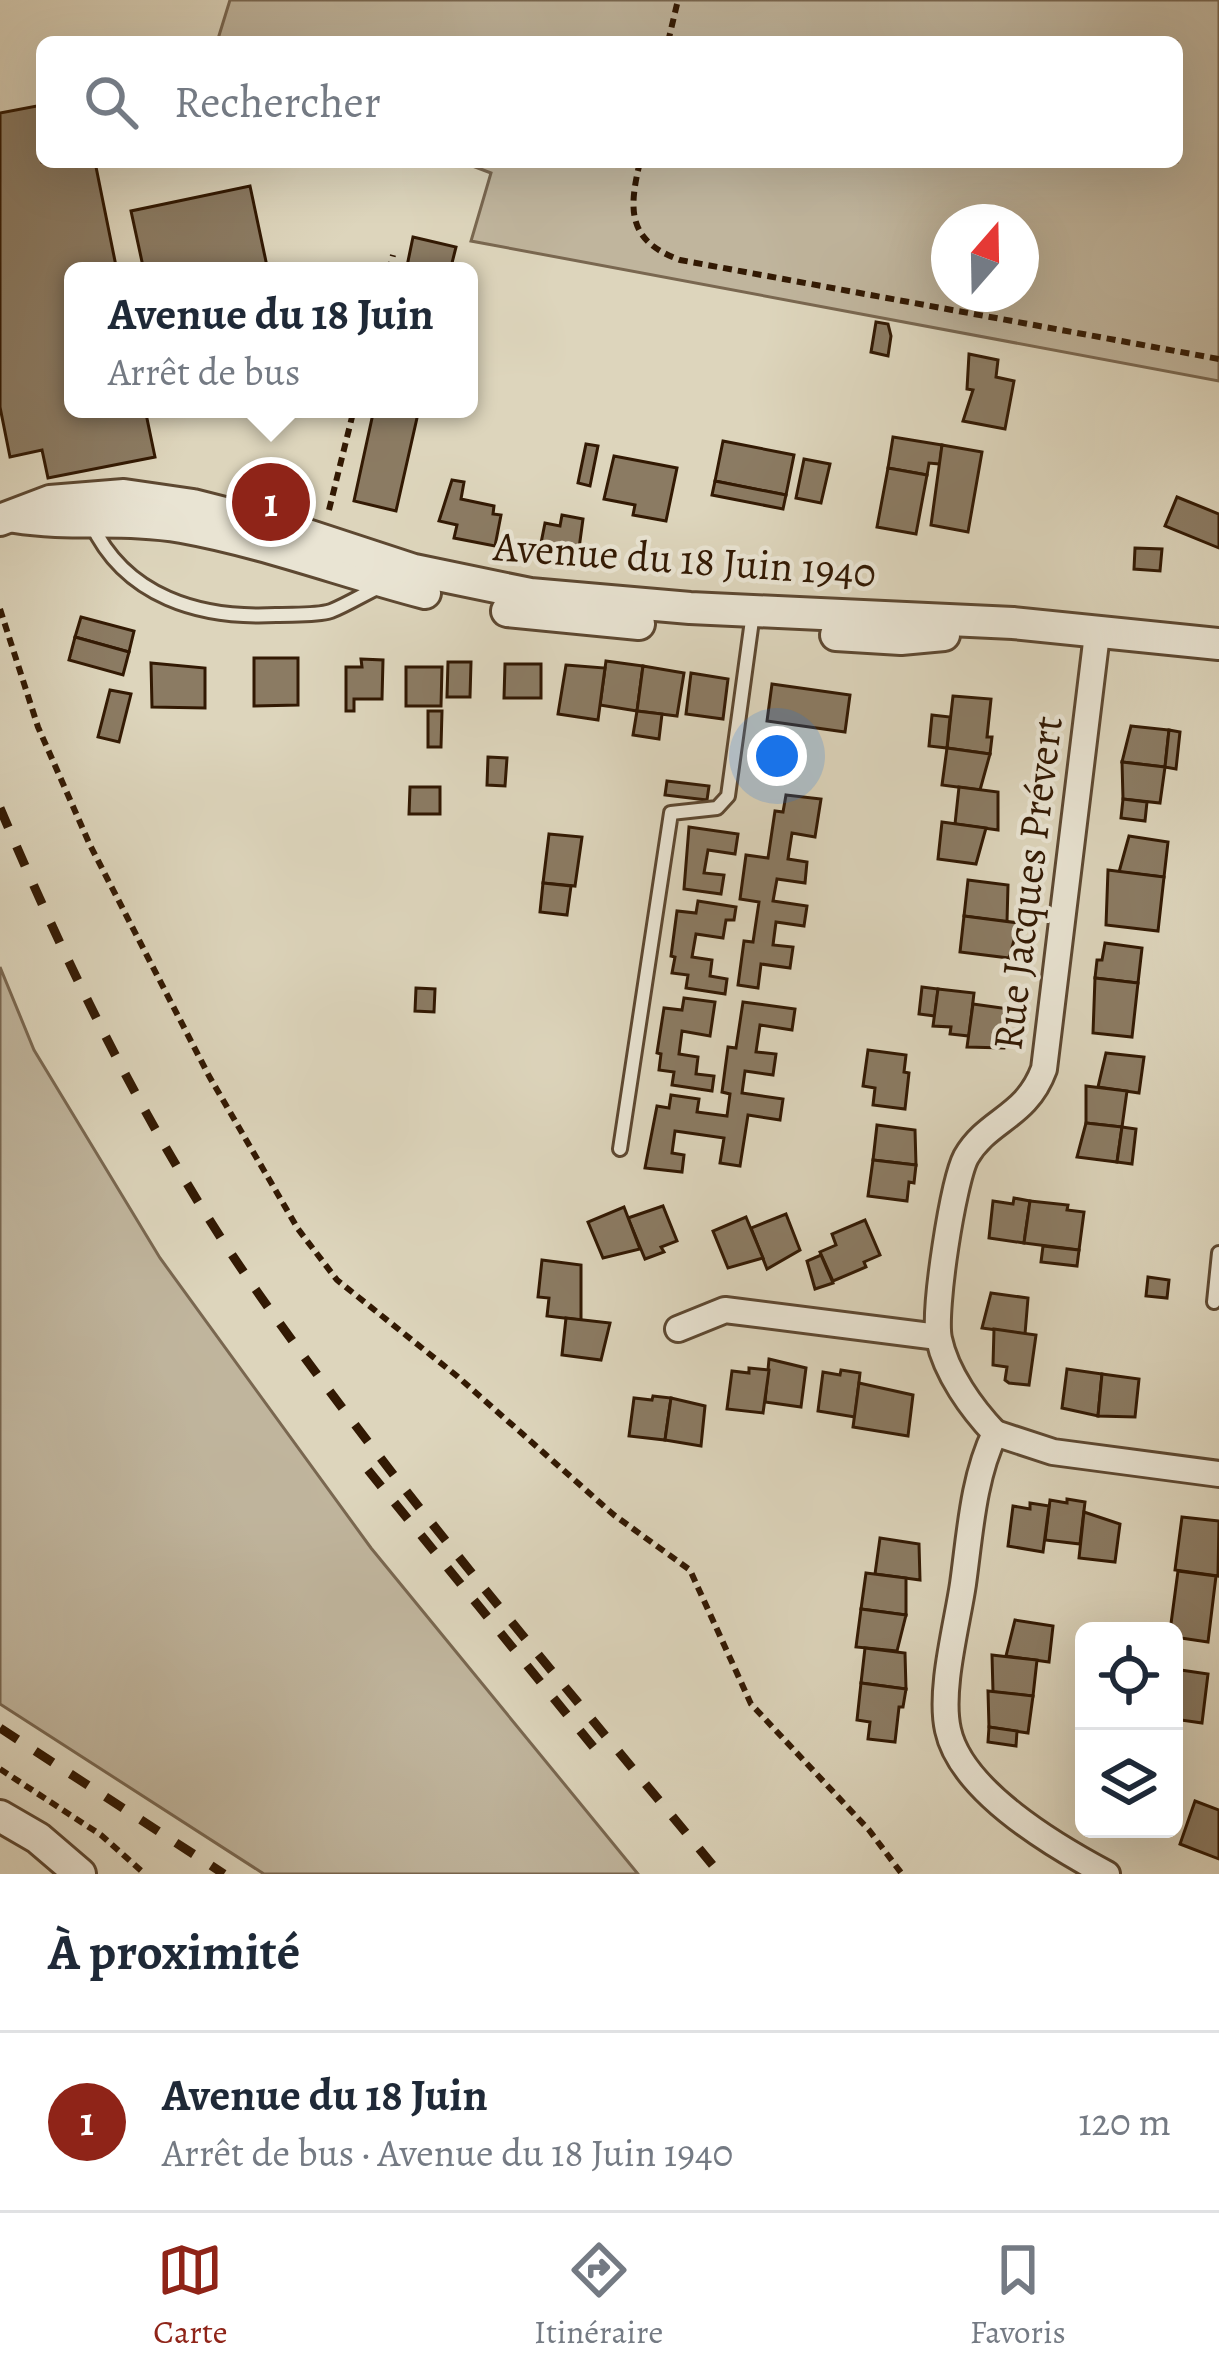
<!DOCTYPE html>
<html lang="fr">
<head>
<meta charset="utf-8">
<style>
	body { margin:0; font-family:Alegreya,serif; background:#f6f6f7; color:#1f2937 }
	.controls { position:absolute; right:36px; bottom:36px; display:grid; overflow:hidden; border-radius:18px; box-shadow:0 12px 48px #0002 }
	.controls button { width:108px; height:108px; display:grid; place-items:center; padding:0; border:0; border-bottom:3px solid #e0e1e3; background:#fff; color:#1f2937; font:60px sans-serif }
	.compass { position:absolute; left:931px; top:204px; width:108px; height:108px; border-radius:50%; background:#fff; box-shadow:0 12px 48px #0002; rotate:20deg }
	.you { position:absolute; left:777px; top:756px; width:42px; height:42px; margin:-30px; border:9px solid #fff; border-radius:50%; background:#1a73e8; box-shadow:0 0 0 18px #1a73e833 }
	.badge { display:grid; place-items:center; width:78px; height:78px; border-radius:50%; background:#8f2418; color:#fff; font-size:39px; font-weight:700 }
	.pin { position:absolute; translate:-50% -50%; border:6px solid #fff; box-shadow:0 3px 12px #0006 }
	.popup { position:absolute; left:64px; top:262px; width:414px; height:156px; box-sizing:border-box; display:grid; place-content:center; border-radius:18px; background:#fff; filter:drop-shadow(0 3px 9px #0005); font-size:39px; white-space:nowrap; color:#747a83 }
	.popup b { font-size:45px; color:#1f2937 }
	.popup::after { content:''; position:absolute; left:50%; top:100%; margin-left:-24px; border:24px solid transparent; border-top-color:#fff }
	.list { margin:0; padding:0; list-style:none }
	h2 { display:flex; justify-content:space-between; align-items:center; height:156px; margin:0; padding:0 48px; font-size:51px }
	h2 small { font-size:39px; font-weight:400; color:#747a83 }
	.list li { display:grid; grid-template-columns:78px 1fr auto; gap:36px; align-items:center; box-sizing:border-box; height:180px; padding:0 48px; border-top:3px solid #e0e1e3 }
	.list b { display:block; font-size:45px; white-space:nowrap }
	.list p { margin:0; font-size:39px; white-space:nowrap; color:#747a83 }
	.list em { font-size:39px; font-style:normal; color:#747a83 }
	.icon { flex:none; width:66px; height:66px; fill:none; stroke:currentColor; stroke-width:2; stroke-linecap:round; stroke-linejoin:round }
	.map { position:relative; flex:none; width:1219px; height:1874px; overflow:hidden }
	.search { position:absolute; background:#fff; box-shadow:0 12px 48px #0002; left:36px; right:36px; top:36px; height:132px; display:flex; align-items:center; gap:30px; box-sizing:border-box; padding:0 42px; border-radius:18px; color:#747a83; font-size:45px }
	.sheet { height:336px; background:#fff }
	nav { display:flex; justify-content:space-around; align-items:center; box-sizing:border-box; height:168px; border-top:3px solid #e0e1e3; background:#fff; font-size:33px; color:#747a83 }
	nav a { display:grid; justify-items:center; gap:6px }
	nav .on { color:#8f2418 }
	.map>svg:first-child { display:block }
	.green { fill:#c0b59d; stroke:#796750; stroke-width:3; fill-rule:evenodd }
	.building { fill:#8b7b63; stroke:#321903; stroke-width:3 }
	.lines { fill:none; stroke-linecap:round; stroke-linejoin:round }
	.service-casing { stroke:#5d4831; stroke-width:18 }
	.minor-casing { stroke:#5d4831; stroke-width:30 }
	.tertiary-casing { stroke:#5d4831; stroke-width:36 }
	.path { stroke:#321903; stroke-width:6; stroke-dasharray:9 6; stroke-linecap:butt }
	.service { stroke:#e9e4d3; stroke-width:12 }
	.minor { stroke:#e9e4d3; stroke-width:24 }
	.tertiary { stroke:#e9e4d3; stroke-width:30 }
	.rail { stroke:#321903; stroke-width:9; stroke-dasharray:21 21; stroke-linecap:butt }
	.labels { text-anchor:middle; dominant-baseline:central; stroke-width:9; stroke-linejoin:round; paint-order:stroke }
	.street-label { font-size:42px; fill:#321903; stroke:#e9e4d3 }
</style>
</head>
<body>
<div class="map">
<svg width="1219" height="1874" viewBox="0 0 1219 1874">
	<rect width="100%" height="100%" fill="#ddd5bc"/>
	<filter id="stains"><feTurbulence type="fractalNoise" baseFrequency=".00167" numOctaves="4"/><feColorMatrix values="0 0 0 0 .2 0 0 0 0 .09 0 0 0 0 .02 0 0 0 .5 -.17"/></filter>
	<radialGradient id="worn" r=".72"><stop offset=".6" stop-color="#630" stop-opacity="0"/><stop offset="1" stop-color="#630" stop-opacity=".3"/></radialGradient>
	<g class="green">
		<path d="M230,0H1219V381L471,241L491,173L462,162H1177V42H217ZM1021,222V294H949V222Z"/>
		<path d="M0,967L34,1050L160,1258L371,1548L638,1874H264L0,1704Z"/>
	</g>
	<g class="building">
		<path d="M42,105V162H95L117,271H73V409H145L155,457L48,478L42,450L10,457L0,407V113Z"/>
		<path d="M250,186L268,271H144L131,211Z"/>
		<path d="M413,237L456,247L450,271H406Z"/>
		<path d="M876,322L888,324L891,336L888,356L871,352Z"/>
		<path d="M969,354L998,360L996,377L1014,381L1005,429L963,421L973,390L967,389Z"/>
		<path d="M374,409H419L396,511L354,501Z"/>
		<path d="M893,437L942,445L940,464L929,463L927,475L888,468Z"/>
		<path d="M723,441L794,455L786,495L715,481Z"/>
		<path d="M586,444L598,446L590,486L578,483Z"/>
		<path d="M942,445L982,452L968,532L931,525Z"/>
		<path d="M614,456L677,468L666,521L633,515L635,505L604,499Z"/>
		<path d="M804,459L830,464L821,503L796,498Z"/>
		<path d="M888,468L927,475L916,534L877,527Z"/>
		<path d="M452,480L464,482L461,499L494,506L493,514L501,515L495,546L454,538L457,525L439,521Z"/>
		<path d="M715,481L786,495L783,509L712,495Z"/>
		<path d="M1177,497L1219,514V548L1165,526Z"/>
		<path d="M562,515L583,519L577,563L538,558L545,523L560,526Z"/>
		<path d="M1135,548L1162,549L1160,571L1134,569Z"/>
		<path d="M81,617L134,631L129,652L75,637Z"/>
		<path d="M75,637L129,652L123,675L69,660Z"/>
		<path d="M254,658H298V705L254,706Z"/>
		<path d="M361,659L383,660L382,699H354V711H346V667H362Z"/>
		<path d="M606,661L643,666L637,711L600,705Z"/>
		<path d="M448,662H471L470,697H447Z"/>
		<path d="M151,663L205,668V708L152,707Z"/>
		<path d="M505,664H541V698H504Z"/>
		<path d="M566,665L605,668L598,720L558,714Z"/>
		<path d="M643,666L684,673L677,716L637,711Z"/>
		<path d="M406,667H442L441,706H406Z"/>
		<path d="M691,673L728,679L723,719L686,714Z"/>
		<path d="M772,684L850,695L845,732L767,721Z"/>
		<path d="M110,690L131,694L119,742L98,737Z"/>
		<path d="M953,696L991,699L987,737H992L990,754L947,748Z"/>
		<path d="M428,711H442L441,747H428Z"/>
		<path d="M637,711L662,714L659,739L633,735Z"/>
		<path d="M932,715L950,717L947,748L929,746Z"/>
		<path d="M1131,726L1169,730L1165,767L1122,762Z"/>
		<path d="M1169,730L1180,732L1176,769L1165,767Z"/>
		<path d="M947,748L990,754L980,790L942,785Z"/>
		<path d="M488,757L507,758L505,786L487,785Z"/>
		<path d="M1122,762L1165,767L1160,803L1123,799Z"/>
		<path d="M667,781L709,786L707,800L665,795Z"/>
		<path d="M410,787H440V814H409Z"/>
		<path d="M959,787L998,792V830L955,824Z"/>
		<path d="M786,795L821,799L815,837L792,833L788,859L807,862L805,883L777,879L773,901L807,906L804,926L776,922L773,945L793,947L790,968L761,964L758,988L738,985L744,941L753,942L759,902L740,899L746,855L768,858L775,811L783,812Z"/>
		<path d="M1123,799L1147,802L1145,821L1121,818Z"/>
		<path d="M942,822L986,828L976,864L938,859Z"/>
		<path d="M689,827L738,834L735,854L708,850L704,873L724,875L721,894L684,889Z"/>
		<path d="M549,834L582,837L575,886L543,883Z"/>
		<path d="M1129,836L1168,842L1164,877L1119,872Z"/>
		<path d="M1108,870L1164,877L1158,931L1106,925Z"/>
		<path d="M968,880L1008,885L1007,922L964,916Z"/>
		<path d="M543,883L571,886L567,915L540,912Z"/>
		<path d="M698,901L736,907L734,920H726L723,938L696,934L692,957L712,960L710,976L727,979L725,994L686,988L688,975L672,973L675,957L671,956L677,911L696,913Z"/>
		<path d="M964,916L1019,923L1009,958L960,952Z"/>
		<path d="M1105,943L1142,948L1138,983L1095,978L1097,960H1102Z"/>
		<path d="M1095,978L1138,983L1132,1037L1093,1033Z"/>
		<path d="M922,987L938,989L935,1016L919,1014Z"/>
		<path d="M416,988L435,989L434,1012L415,1011Z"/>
		<path d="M938,989L974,993L969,1036L950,1034L951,1027L933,1026Z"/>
		<path d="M684,998L715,1002L710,1036L682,1031L679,1054L698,1057L696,1074L714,1076L712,1091L672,1085L674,1072L659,1070L661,1054L657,1053L664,1008L682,1010Z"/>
		<path d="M743,1002L795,1009L792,1030L760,1025L756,1052L776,1054L773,1075L745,1071L742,1093L783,1099L780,1120L748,1115L740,1166L720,1163L724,1138L675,1131L672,1153L684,1155L682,1172L645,1168L657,1106L669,1108L671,1095L699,1099L697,1112L727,1116L730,1094L722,1092L728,1047L736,1048Z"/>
		<path d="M973,1004L1009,1009L1004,1048L967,1047Z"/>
		<path d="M868,1050L906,1055L904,1072L909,1073L905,1109L873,1105L875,1088L863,1086Z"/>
		<path d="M1106,1053L1144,1057L1139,1093L1098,1087Z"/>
		<path d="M1086,1086L1127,1091L1122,1127L1086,1123Z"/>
		<path d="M1086,1123L1122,1127L1117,1162L1077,1157Z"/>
		<path d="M877,1125L915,1130L916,1165L873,1160Z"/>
		<path d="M1122,1127L1136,1129L1132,1164L1117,1162Z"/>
		<path d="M873,1160L916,1165L914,1183L909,1182L907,1201L868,1196Z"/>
		<path d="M1014,1198L1030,1201L1024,1243L989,1238L993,1201L1013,1204Z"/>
		<path d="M1030,1201L1068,1205L1067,1210L1084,1212L1079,1250L1024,1243Z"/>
		<path d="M663,1206L677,1241L661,1247L664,1252L645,1259L628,1218Z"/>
		<path d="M624,1207L640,1249L603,1258L588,1222Z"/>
		<path d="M786,1214L800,1250L767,1269L751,1228Z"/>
		<path d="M746,1217L763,1258L728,1268L713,1231Z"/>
		<path d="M865,1220L880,1255L864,1262L866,1267L833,1281L820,1252L836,1245L832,1234Z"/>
		<path d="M1043,1246L1079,1250L1077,1266L1041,1262Z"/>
		<path d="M821,1255L833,1283L815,1289L807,1261Z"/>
		<path d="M542,1260L581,1265V1320L547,1316L549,1298L538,1297Z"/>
		<path d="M1148,1277L1169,1280L1167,1298L1146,1296Z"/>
		<path d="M991,1293L1028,1298L1025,1334L982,1328Z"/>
		<path d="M566,1318L610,1323L601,1360L562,1355Z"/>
		<path d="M994,1329L1036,1335L1029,1385L1009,1383L1005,1380L1007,1367L993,1365Z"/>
		<path d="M769,1359L806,1368L801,1407L765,1402Z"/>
		<path d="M749,1368L769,1370L763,1413L727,1409L732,1371L749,1373Z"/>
		<path d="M1067,1369L1102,1374L1098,1416L1062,1408Z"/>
		<path d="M841,1370L860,1373L855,1417L818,1411L823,1372L840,1375Z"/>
		<path d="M1102,1374L1139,1379L1135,1417L1098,1416Z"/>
		<path d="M859,1383L913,1395L908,1436L853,1427Z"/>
		<path d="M653,1396L671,1398L665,1440L629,1436L634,1398L652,1400Z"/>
		<path d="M671,1398L705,1406L701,1446L665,1440Z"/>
		<path d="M1067,1499L1085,1502L1080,1544L1045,1540L1050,1500L1067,1503Z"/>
		<path d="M1030,1503L1049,1506L1043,1552L1008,1546L1013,1506L1030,1509Z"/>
		<path d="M1084,1512L1120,1524L1115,1562L1079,1558Z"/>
		<path d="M1182,1517L1219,1521L1218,1576L1175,1570Z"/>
		<path d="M880,1538L919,1544L920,1580L875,1574Z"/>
		<path d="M1178,1571L1216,1576L1208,1642L1174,1637V1631H1170Z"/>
		<path d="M866,1573L906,1578V1615L861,1609Z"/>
		<path d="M861,1609L906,1615L897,1651L856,1647Z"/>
		<path d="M1015,1620L1053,1626L1049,1662L1006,1656Z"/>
		<path d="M865,1648L905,1653L906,1689L861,1683Z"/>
		<path d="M992,1655L1037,1660L1033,1696L993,1692Z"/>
		<path d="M1174,1669L1208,1674L1202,1723L1174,1719Z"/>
		<path d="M861,1683L906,1689L903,1707H899L895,1742L868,1739L870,1722L857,1720Z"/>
		<path d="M988,1691L1033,1696L1028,1733L989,1727Z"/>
		<path d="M989,1727L1017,1731L1016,1746L988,1742Z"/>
		<path d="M1195,1801L1219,1810V1859L1180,1844Z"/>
	</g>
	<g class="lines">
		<defs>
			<g id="service">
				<path d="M91,523C125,597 200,619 276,615C293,614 315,616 331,611C348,604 364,594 381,586"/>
				<path d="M620,1149L671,813L717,808L728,796L753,613"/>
				<path d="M1214,1302L1219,1253"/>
			</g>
			<g id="minor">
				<path d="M1097,634L1044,1069C1026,1118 988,1119 966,1157C953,1182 933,1311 939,1339C946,1373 972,1409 995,1433C973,1478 970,1534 963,1584C957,1625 939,1690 948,1730C961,1791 1056,1847 1107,1874"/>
				<path d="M678,1329L725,1310L938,1337"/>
				<path d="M995,1433L1053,1452L1219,1474"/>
			</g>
			<g id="tertiary">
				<path d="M15,517C71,526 127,517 182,527C265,542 344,572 425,593"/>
				<path d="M0,520L50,501L124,495L193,505L295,531L414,570L530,594L690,608L1013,623L1219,644"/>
				<path d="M507,611L639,624"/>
				<path d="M836,635L901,639L944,635"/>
				<path d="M0,1816L38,1838L80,1874"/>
			</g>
		</defs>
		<use href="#service" class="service-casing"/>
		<use href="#minor" class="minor-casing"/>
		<use href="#tertiary" class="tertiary-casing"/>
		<g class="path">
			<path d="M668,42L678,0"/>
			<path d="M640,162C628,211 628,241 680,260L1219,359"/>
			<path d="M389,271L393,255"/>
			<path d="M329,510L354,409"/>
			<path d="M0,609L38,727L90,845L209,1076L298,1229L337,1280L457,1376L614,1515L690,1570L751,1704L869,1830L902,1874"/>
			<path d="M0,1769L101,1835L145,1874"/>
		</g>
		<use href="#service" class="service"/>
		<use href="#minor" class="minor"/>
		<use href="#tertiary" class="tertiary"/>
		<g class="rail">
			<path d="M0,808C71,975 152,1141 256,1290C399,1493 562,1682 720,1874"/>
			<path d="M368,1470L595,1749"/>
			<path d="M0,1728L224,1874"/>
		</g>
	</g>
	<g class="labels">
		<g class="street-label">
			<text transform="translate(685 559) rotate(4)">Avenue du 18 Juin 1940</text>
			<text transform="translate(1027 883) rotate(-83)">Rue Jacques Prévert</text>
		</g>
	</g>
	<rect width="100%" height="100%" filter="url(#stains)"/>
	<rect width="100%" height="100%" fill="url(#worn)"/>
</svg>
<div class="controls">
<button><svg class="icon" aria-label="locate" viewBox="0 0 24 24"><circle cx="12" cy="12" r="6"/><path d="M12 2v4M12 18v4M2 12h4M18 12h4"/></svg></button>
<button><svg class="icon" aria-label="layers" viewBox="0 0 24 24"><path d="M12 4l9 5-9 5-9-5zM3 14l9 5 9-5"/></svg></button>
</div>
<svg class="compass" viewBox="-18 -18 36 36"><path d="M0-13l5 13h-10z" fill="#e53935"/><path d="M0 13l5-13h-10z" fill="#747a83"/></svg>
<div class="you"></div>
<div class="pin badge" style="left:271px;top:502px">1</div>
<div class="popup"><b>Avenue du 18 Juin</b>Arrêt de bus</div>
<div class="search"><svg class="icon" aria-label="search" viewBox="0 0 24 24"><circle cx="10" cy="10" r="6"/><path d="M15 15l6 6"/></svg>Rechercher</div>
</div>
<section class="sheet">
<h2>À proximité<small></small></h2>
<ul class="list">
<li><span class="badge">1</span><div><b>Avenue du 18 Juin</b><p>Arrêt de bus · Avenue du 18 Juin 1940</p></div><em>120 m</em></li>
</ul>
</section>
<nav>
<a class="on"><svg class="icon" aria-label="map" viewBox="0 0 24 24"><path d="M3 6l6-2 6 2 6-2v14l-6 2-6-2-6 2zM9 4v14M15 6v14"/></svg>Carte</a>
<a><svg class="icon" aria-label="directions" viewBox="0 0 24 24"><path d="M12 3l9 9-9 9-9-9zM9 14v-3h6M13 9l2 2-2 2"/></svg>Itinéraire</a>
<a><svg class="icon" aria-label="saved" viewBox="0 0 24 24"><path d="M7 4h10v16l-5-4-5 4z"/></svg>Favoris</a>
</nav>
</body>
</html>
